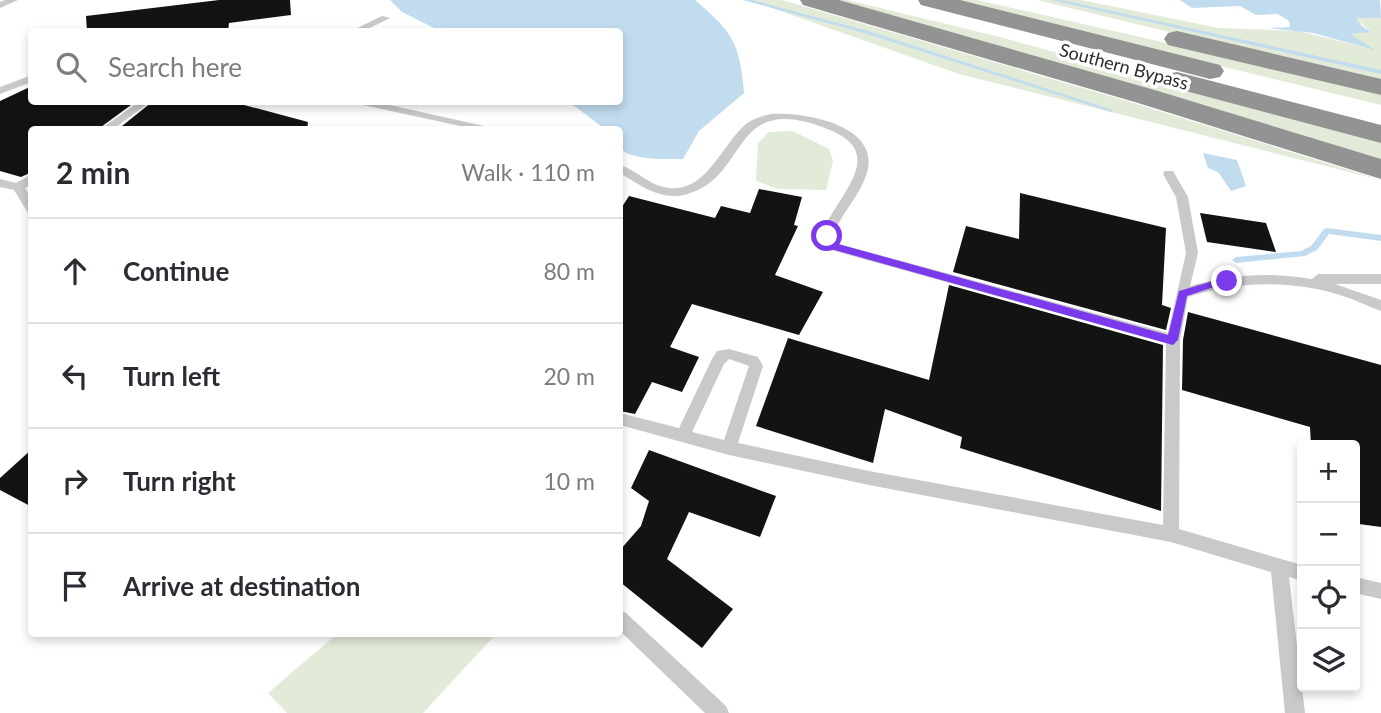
<!DOCTYPE html>
<html lang="en">
<head>
<meta charset="utf-8">
<style>
	body { margin:0; font-family:Lato,sans-serif; background:#f7f7f7; color:#2b2b33 }
	.controls { position:absolute; right:21px; bottom:21px; display:grid; overflow:hidden; border-radius:7px; box-shadow:0 4px 10px #0003 }
	.controls button { width:63px; height:63px; display:grid; place-items:center; padding:0; border:0; border-bottom:2px solid #e1e1e2; background:#fff; color:#2b2b33; font:35px sans-serif }
	.stop { position:absolute; width:21px; height:21px; margin:-16px; border:5px solid #7c3aed; border-radius:50%; background:#fff }
	.stop.end { background:#7c3aed; border-color:#fff; box-shadow:0 2px 7px #0008 }
	.list { margin:0; padding:0; list-style:none }
	h2 { display:flex; justify-content:space-between; align-items:center; height:91px; margin:0; padding:0 28px; font-size:30px }
	h2 small { font-size:23px; font-weight:400; color:#7c7c81 }
	.list li { display:grid; grid-template-columns:46px 1fr auto; gap:21px; align-items:center; box-sizing:border-box; height:105px; padding:0 28px; border-top:2px solid #e1e1e2 }
	.list b { display:block; font-size:26px; white-space:nowrap }
	.list em { font-size:23px; font-style:normal; color:#7c7c81 }
	.icon { flex:none; width:38px; height:38px; fill:none; stroke:currentColor; stroke-width:2; stroke-linecap:round; stroke-linejoin:round }
	.map { position:relative; flex:none; width:1381px; height:713px; overflow:hidden }
	.search { position:absolute; background:#fff; box-shadow:0 4px 10px #0003; left:28px; top:28px; width:595px; height:77px; display:flex; align-items:center; gap:18px; box-sizing:border-box; padding:0 24px; border-radius:7px; color:#7c7c81; font-size:26px }
	.panel { position:absolute; background:#fff; box-shadow:0 4px 10px #0003; left:28px; top:126px; width:595px; height:511px; border-radius:7px }
	.map>svg:first-child { display:block }
	.green { fill:#e2ebd7 }
	.water { fill:#c1dcee }
	.lines { fill:none; stroke-linecap:round; stroke-linejoin:round }
	.stream { fill:#c1dcee; fill-rule:evenodd }
	.building { fill:#131313 }
	.service { fill:#c9c9c9; fill-rule:evenodd }
	.motorway { fill:#939393; fill-rule:evenodd }
	.route { fill:#7c3aed }
	.labels { text-anchor:middle; dominant-baseline:central; stroke-width:7; stroke-linejoin:round; paint-order:stroke }
	.far-street-label { font-size:18px; fill:#2c2c2c; stroke:#fff }
</style>
</head>
<body>
<div class="map">
<svg width="1381" height="713" viewBox="0 0 1381 713">
	<rect width="100%" height="100%" fill="#fff"/>
	<g class="green">
		<path d="M749,0H782L1127,101L1381,180L959,74Z"/>
		<path d="M834,0H847L1000,37L1381,142V163Z"/>
		<path d="M951,0H977L1299,73L1381,95V105Z"/>
		<path d="M1037,0H1081L1219,28L1298,31L1372,49L1349,34L1370,31L1355,18H1381V83Z"/>
		<path d="M793,131L829,149L833,161L826,190L778,189L756,181L758,143L769,132Z"/>
		<path d="M337,634H496L423,713H287L268,693Z"/>
	</g>
	<g class="water">
		<path d="M390,0H695C732,32 740,42 744,93L699,131L683,159C670,159 624,161 620,146C618,142 620,134 620,130L605,129L569,102H620V32L440,31L402,12Z"/>
		<path d="M1180,0H1380L1381,18H1356L1362,26L1371,32L1350,34L1375,50L1313,33L1268,28L1290,27L1289,21L1278,14L1256,15L1240,6L1192,8Z"/>
		<path d="M1203,153L1237,160L1246,186L1231,191L1218,172L1208,168Z"/>
	</g>
	<g class="lines">
		<g class="stream">
			<path d="M743,0H752L868,31L1113,110L1110,112L1108,111L864,33Z"/>
			<path d="M1051,0H1062L1381,70V74Z"/>
			<path d="M1327,228L1381,235V241L1329,234L1317,250L1305,256L1236,263L1232,260L1236,257L1301,251L1311,246L1324,229Z"/>
		</g>
	</g>
	<g class="building">
		<path d="M219,0H290L291,15L229,23L228,32H87L86,16Z"/>
		<path d="M32,86V102H135L97,130H32V172L21,177L0,171V101Z"/>
		<path d="M152,102H233L308,122L307,130H117Z"/>
		<path d="M759,189L802,197L794,225L798,226L775,275L823,292L799,335L692,304L670,347L699,357L682,392L652,382L635,414L620,411V210L629,196L715,218L721,206L750,213Z"/>
		<path d="M1020,193L1166,228L1162,305L1171,308L1166,330L953,272L966,226L1019,239Z"/>
		<path d="M1200,213L1266,223L1276,252L1207,242Z"/>
		<path d="M949,285L1163,345L1161,511L960,448L962,437L885,409L873,463L756,426L788,338L929,380Z"/>
		<path d="M1188,312L1381,365V527L1359,524L1355,514V445H1311L1310,427L1182,390L1183,340Z"/>
		<path d="M32,449V507L0,490V478Z"/>
		<path d="M649,450L776,496L760,537L689,512L667,559L733,609L702,648L620,582V550L641,526L649,501L631,488Z"/>
	</g>
	<g class="lines">
		<g class="service">
			<path d="M5,0H18L0,8V2Z"/>
			<path d="M382,16L390,18L362,32H349Z"/>
			<path d="M32,75V82L0,94V87Z"/>
			<path d="M139,102H150L112,130H99Z"/>
			<path d="M358,102H376L502,130H479L363,105Z"/>
			<path d="M771,114C805,112 881,125 867,173C860,196 841,213 833,236L839,244L1168,333L1186,253L1176,197L1163,174L1165,171H1173L1188,197L1198,253L1190,286C1230,274 1271,272 1312,279L1318,274H1381V284H1335L1381,300V311C1367,306 1354,299 1340,295C1290,280 1238,281 1188,297L1180,340L1179,529L1302,565V581L1289,577L1305,713H1285L1271,572L1171,542L869,485L729,455L620,425V413L679,428L713,357L717,351L729,349L758,357L763,366L738,443L869,471L1163,525L1166,343L831,250L821,236C833,199 891,155 830,130C727,88 752,179 684,195C659,200 640,185 620,173V165C636,170 648,184 664,187C705,197 721,145 746,124C753,118 762,116 771,114ZM729,359L749,366L724,440L692,432L724,364Z"/>
			<path d="M32,174V184L25,188L32,199V214L28,213L14,190L0,187V179L16,183Z"/>
			<path d="M1355,577L1381,583V599L1355,593Z"/>
			<path d="M620,610L626,613L726,706L729,713H705L620,631Z"/>
		</g>
		<g class="motorway">
			<path d="M800,0H839L1158,91L1381,159V179L1138,103L803,5Z"/>
			<path d="M918,0H960L1220,65L1224,71L1220,77L1210,79L921,5Z"/>
			<path d="M1177,31L1381,79V95L1168,45L1164,39L1168,33Z"/>
			<path d="M1177,72L1381,125V143L1167,86L1163,80L1167,74Z"/>
		</g>
	</g>
	<path class="route" d="M827,232L838,244L1168,335L1179,291L1227,277L1232,281L1187,296L1178,340L1173,345L831,249L822,236Z"/>
	<g class="labels">
		<g class="far-street-label">
			<text transform="translate(1124 66) rotate(15)">Southern Bypass</text>
		</g>
	</g>
</svg>
<div class="controls">
<button>+</button>
<button>−</button>
<button><svg class="icon" aria-label="locate" viewBox="0 0 24 24"><circle cx="12" cy="12" r="6"/><path d="M12 2v4M12 18v4M2 12h4M18 12h4"/></svg></button>
<button><svg class="icon" aria-label="layers" viewBox="0 0 24 24"><path d="M12 4l9 5-9 5-9-5zM3 14l9 5 9-5"/></svg></button>
</div>
<div class="stop" style="left:827px;top:236px"></div>
<div class="stop end" style="left:1227px;top:281px"></div>
<div class="search"><svg class="icon" aria-label="search" viewBox="0 0 24 24"><circle cx="10" cy="10" r="6"/><path d="M15 15l6 6"/></svg>Search here</div>
<section class="panel">
<h2>2 min<small>Walk · 110 m</small></h2>
<ul class="list">
<li><svg class="icon" aria-label="ahead" viewBox="0 0 24 24"><path d="M12 20V5M6 11l6-6 6 6"/></svg><div><b>Continue</b></div><em>80 m</em></li>
<li><svg class="icon" aria-label="left" viewBox="0 0 24 24"><path d="M17 20v-9H6M10 6l-5 5 5 5"/></svg><div><b>Turn left</b></div><em>20 m</em></li>
<li><svg class="icon" aria-label="right" viewBox="0 0 24 24"><path d="M7 20v-9h11M14 6l5 5-5 5"/></svg><div><b>Turn right</b></div><em>10 m</em></li>
<li><svg class="icon" aria-label="arrive" viewBox="0 0 24 24"><path d="M6 21V4h12l-3 4 3 4H6"/></svg><div><b>Arrive at destination</b></div></li>
</ul>
</section>
</div>
</body>
</html>
